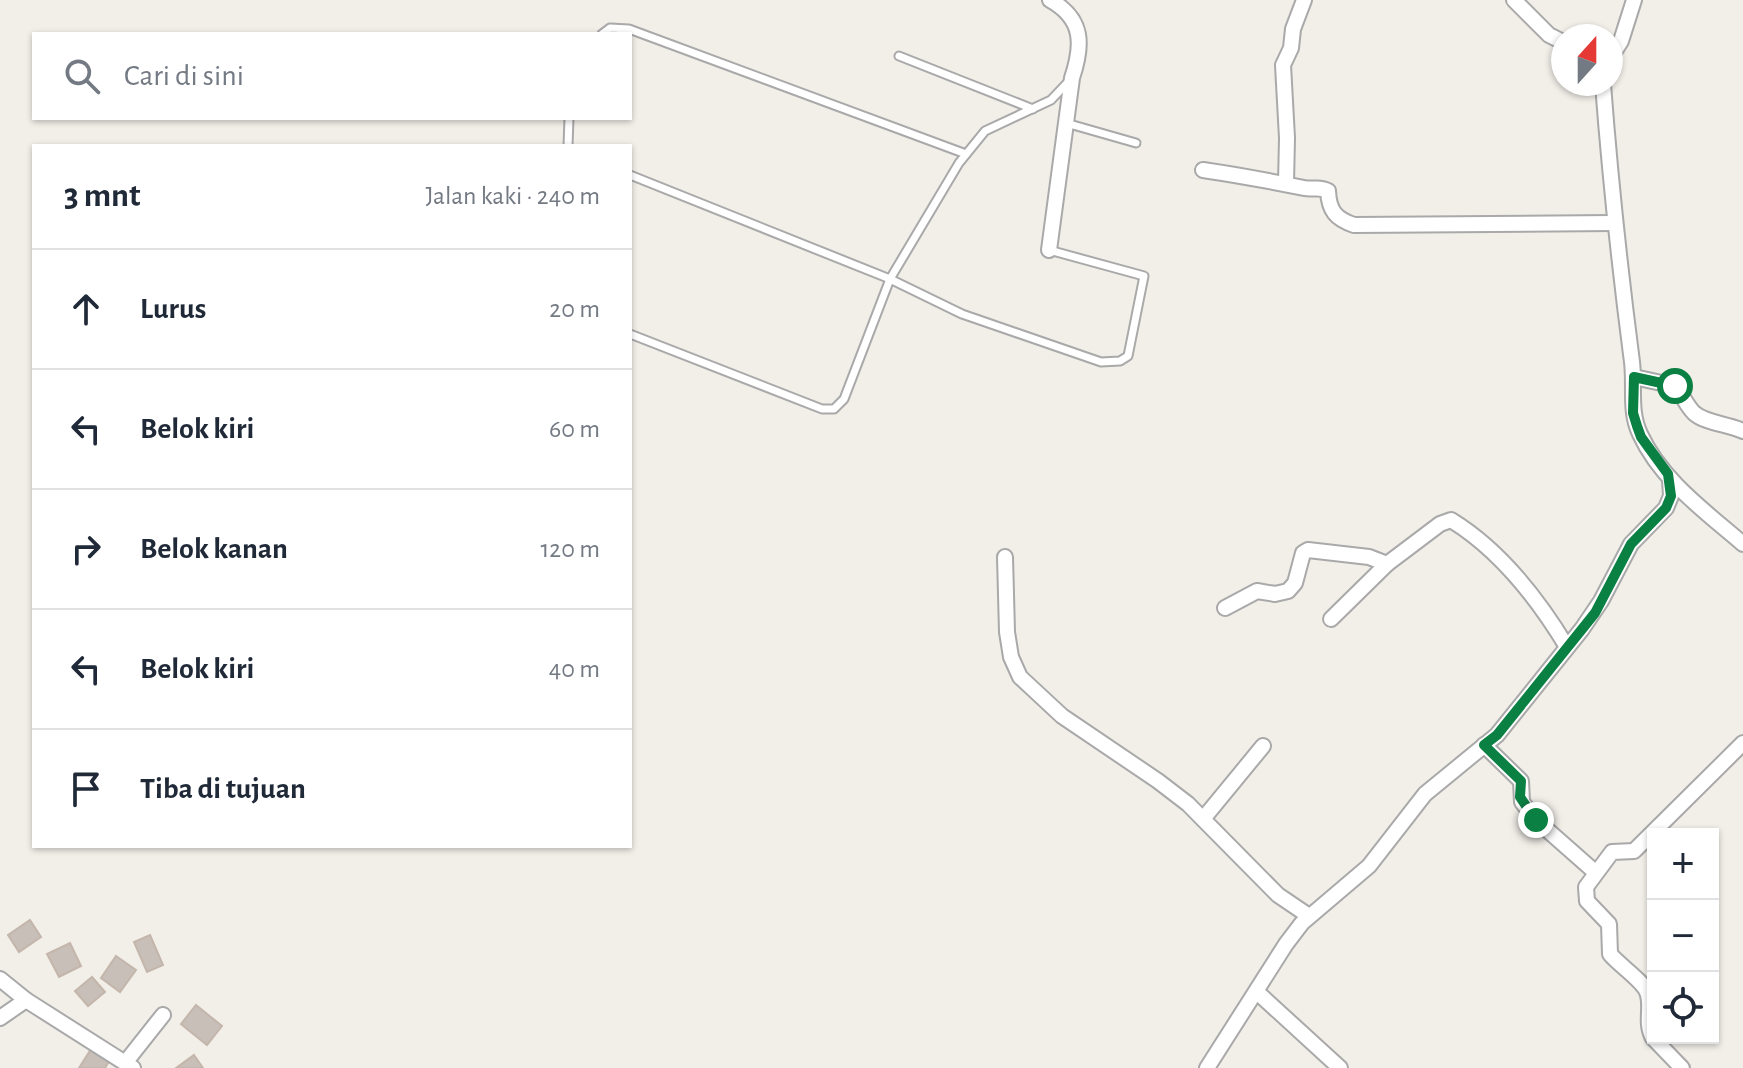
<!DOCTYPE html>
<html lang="id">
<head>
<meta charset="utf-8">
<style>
	body { margin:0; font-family:"Alegreya Sans",sans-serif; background:#f6f6f7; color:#1f2937 }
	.controls { position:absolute; right:24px; bottom:24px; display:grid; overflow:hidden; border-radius:0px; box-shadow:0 2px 6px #0004 }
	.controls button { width:72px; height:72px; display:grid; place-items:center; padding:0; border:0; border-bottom:2px solid #e0e1e3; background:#fff; color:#1f2937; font:40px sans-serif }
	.compass { position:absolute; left:1551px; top:24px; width:72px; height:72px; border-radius:50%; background:#fff; box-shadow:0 2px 6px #0004; rotate:21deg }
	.stop { position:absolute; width:24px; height:24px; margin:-18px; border:6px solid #0b8043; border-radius:50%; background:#fff }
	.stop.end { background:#0b8043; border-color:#fff; box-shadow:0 2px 8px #0008 }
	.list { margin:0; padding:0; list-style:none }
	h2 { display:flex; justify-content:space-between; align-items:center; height:104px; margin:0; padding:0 32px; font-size:34px }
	h2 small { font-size:26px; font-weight:400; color:#747a83 }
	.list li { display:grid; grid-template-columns:52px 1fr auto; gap:24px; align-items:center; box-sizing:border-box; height:120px; padding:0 32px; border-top:2px solid #e0e1e3 }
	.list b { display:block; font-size:30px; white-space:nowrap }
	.list em { font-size:26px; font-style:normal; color:#747a83 }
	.icon { flex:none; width:44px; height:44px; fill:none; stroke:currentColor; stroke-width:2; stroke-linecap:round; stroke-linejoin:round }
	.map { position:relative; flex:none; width:1743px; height:1068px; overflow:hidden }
	.search { position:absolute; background:#fff; box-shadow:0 2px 6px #0004; left:32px; top:32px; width:600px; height:88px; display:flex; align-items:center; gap:20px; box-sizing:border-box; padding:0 28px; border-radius:0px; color:#747a83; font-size:30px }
	.panel { position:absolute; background:#fff; box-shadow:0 2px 6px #0004; left:32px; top:144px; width:600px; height:704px; border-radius:0px }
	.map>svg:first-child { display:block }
	.building { fill:#c7bfb8; stroke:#c4b6ab; stroke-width:2 }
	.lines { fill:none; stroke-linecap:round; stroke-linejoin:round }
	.service-casing { stroke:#a9a9a9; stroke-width:11 }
	.minor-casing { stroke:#a9a9a9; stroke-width:18 }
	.service { stroke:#fff; stroke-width:7 }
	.minor { stroke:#fff; stroke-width:14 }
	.route { stroke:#0b8043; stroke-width:10 }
</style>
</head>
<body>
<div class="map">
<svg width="1743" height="1068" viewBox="0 0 1743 1068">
	<rect width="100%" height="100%" fill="#f2efe9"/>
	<g class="building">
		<path d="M30,920L41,937L19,952L8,935Z"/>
		<path d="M150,935L163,965L147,972L134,942Z"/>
		<path d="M70,943L81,966L59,977L47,954Z"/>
		<path d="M116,956L136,970L120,992L101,978Z"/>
		<path d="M92,977L105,992L88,1006L75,991Z"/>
		<path d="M196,1005L222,1026L207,1045L181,1024Z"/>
		<path d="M93,1046L111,1058L105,1068H79Z"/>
		<path d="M194,1055L203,1068H176Z"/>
	</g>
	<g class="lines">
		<defs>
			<g id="service">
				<path d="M602,34L610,28L629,29L966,154"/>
				<path d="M899,56L1033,109"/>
				<path d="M1066,123L1136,143"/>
				<path d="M568,146L569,118"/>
				<path d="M630,175L890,279L962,314L1101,362L1120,361L1128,356L1144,276L1049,250"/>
				<path d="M630,334L822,409H834L844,399L890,279L959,163L985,131L1051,100L1070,80"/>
			</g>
			<g id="minor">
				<path d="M1514,0L1549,35L1563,42"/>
				<path d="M1611,57L1621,41L1634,0"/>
				<path d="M1603,84C1610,177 1620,270 1632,362C1635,387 1629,411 1640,434C1661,480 1706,512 1743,544"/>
				<path d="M1203,170C1237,175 1270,181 1304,188C1313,190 1320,186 1328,191C1329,211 1336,219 1354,225L1613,223"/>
				<path d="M1286,183L1287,138L1283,65L1291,48L1293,29L1304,0"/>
				<path d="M1049,250L1072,78C1083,45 1084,19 1050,0"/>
				<path d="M1634,377L1675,386C1682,394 1686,405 1694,413C1705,423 1728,424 1743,431"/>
				<path d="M1005,557L1007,632L1011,657L1020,677L1062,716L1158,781L1188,804L1278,895L1309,916"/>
				<path d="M1225,608L1257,591L1275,594L1288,591L1295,583L1303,553L1308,550L1369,557L1387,564L1440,524L1451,520C1500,550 1538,599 1567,647"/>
				<path d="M1331,619L1387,564"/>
				<path d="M1484,745L1521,781L1522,802L1536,820L1595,872"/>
				<path d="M1203,819L1263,746"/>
				<path d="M0,979L26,1000L133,1068"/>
				<path d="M1257,992L1340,1068"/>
				<path d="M0,1018L26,1000"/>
				<path d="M1653,1038C1644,1022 1653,1007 1647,992C1643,981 1619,965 1610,954L1609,924L1587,901L1586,887L1612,852L1634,851L1743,743"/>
				<path d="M1653,1038L1682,1068"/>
				<path d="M125,1063L163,1015"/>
				<path d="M1207,1068L1286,944L1302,923L1369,866L1425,794L1497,735L1582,629L1601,601L1631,544L1666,508L1671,496L1670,480"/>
			</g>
		</defs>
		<use href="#service" class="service-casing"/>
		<use href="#minor" class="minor-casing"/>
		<use href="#service" class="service"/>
		<use href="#minor" class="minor"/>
	</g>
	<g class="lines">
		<path class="route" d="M1536,820L1520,797L1521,781L1484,745L1497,735L1595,613L1631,544L1666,508L1671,496L1668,474L1641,437L1637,426L1633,413L1634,377L1675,386"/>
	</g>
</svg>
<div class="controls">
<button>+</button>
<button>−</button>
<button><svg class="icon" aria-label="locate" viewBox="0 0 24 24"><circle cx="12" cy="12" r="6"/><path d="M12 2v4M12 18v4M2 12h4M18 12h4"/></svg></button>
</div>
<svg class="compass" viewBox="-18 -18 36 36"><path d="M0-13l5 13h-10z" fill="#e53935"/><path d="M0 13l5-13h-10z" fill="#747a83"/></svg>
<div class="stop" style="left:1675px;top:386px"></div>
<div class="stop end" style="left:1536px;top:820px"></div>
<div class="search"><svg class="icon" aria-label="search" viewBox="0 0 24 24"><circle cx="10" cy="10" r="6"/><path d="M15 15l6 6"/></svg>Cari di sini</div>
<section class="panel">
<h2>3 mnt<small>Jalan kaki · 240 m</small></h2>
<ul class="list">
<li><svg class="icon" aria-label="ahead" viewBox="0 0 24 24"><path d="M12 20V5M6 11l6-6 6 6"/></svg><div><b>Lurus</b></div><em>20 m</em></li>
<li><svg class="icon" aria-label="left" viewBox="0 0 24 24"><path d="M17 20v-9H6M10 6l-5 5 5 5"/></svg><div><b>Belok kiri</b></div><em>60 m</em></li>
<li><svg class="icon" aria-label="right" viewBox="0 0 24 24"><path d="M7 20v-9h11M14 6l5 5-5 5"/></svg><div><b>Belok kanan</b></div><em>120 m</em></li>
<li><svg class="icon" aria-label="left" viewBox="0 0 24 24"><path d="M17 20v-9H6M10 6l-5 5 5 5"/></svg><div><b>Belok kiri</b></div><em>40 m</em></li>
<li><svg class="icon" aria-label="arrive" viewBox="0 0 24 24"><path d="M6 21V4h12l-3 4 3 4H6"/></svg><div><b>Tiba di tujuan</b></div></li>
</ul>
</section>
</div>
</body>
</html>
